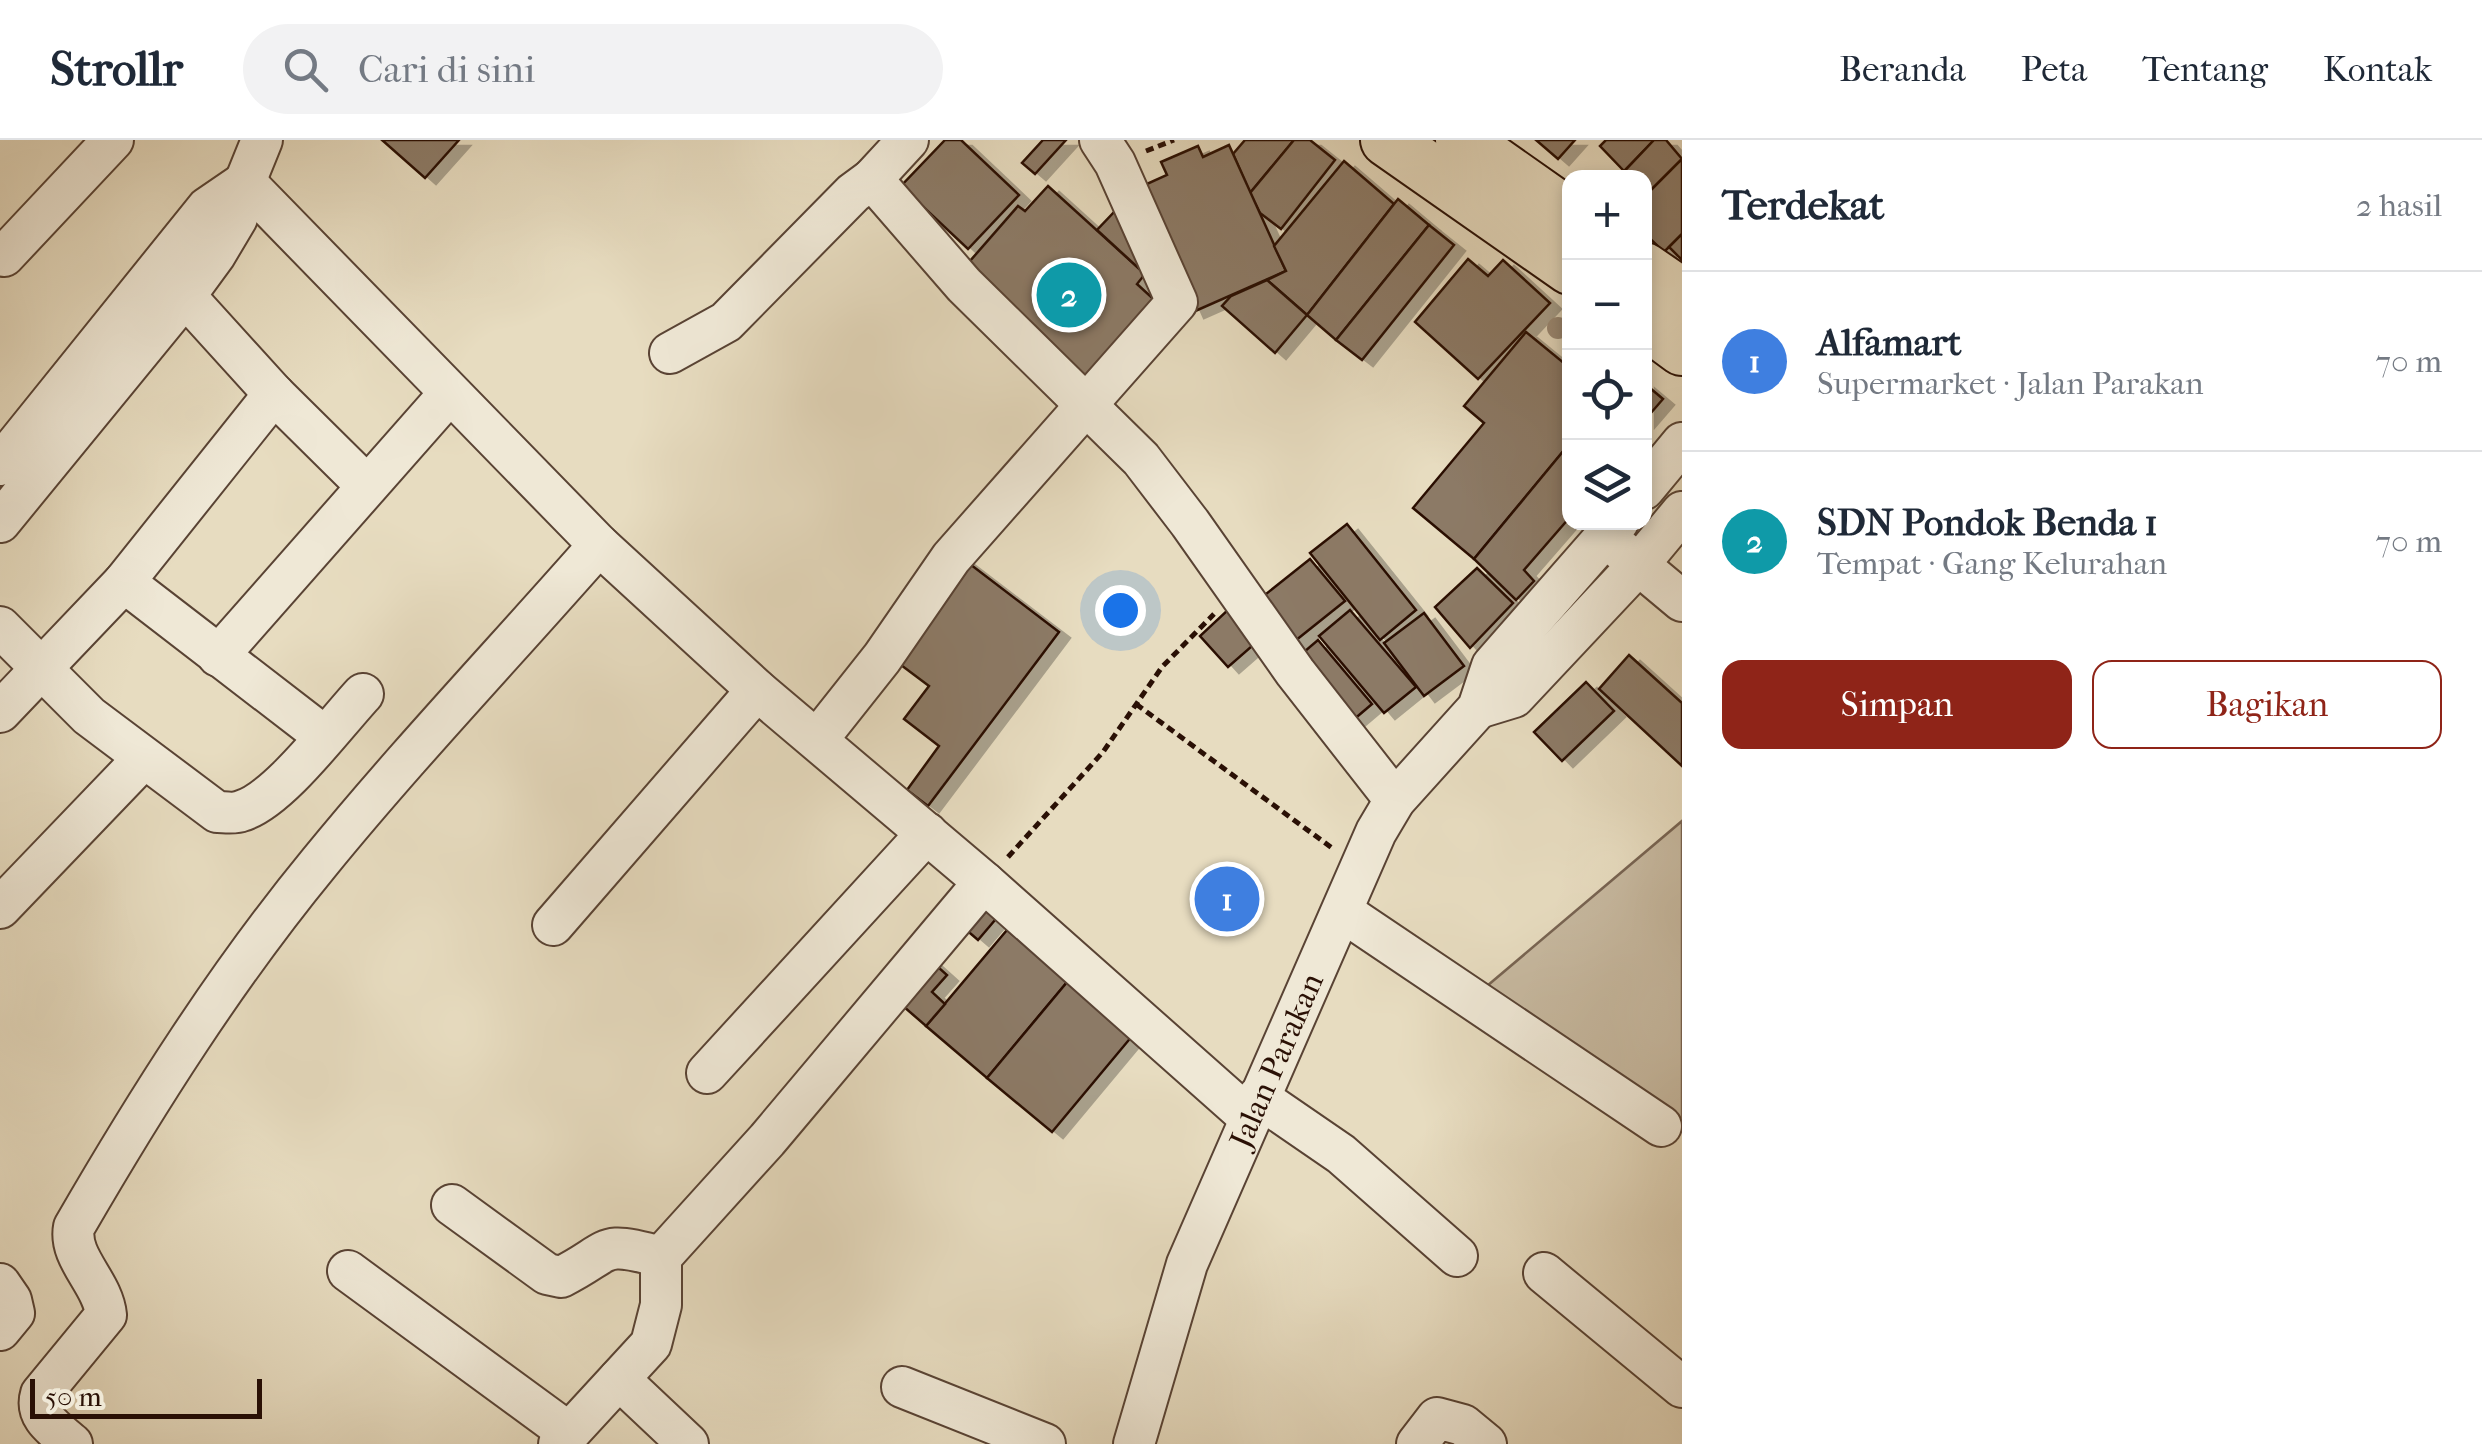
<!DOCTYPE html>
<html lang="id">
<head>
<meta charset="utf-8">
<style>
	body { margin:0; font-family:"IM FELL French Canon",serif; background:#f2f2f3; color:#1f2937 }
	.controls { position:absolute; right:30px; top:30px; display:grid; overflow:hidden; border-radius:20px; box-shadow:0 5px 15px #0003 }
	.controls button { width:90px; height:90px; display:grid; place-items:center; padding:0; border:0; border-bottom:2px solid #e0e1e3; background:#fff; color:#1f2937; font:50px sans-serif }
	.scale { position:absolute; left:30px; bottom:25px; width:232px; box-sizing:border-box; padding-left:10px; border:5px solid #2a1005; border-top:0; font-size:28px; line-height:35px; white-space:nowrap; color:#2a1005; -webkit-text-stroke:8px #efe8d6; paint-order:stroke }
	.you { position:absolute; left:1120px; top:470px; width:35px; height:35px; margin:-25px; border:8px solid #fff; border-radius:50%; background:#1a73e8; box-shadow:0 0 0 15px #1a73e833 }
	.badge { display:grid; place-items:center; width:65px; height:65px; border-radius:50%; background:#8f2418; color:#fff; font-size:32px; font-weight:700 }
	.pin { position:absolute; translate:-50% -50%; border:5px solid #fff; box-shadow:0 2px 10px #0006 }
	.list { margin:0; padding:0; list-style:none }
	h2 { display:flex; justify-content:space-between; align-items:center; height:130px; margin:0; padding:0 40px; font-size:42px }
	h2 small { font-size:32px; font-weight:400; color:#747a83 }
	.list li { display:grid; grid-template-columns:65px 1fr auto; gap:30px; align-items:center; box-sizing:border-box; height:180px; padding:0 40px; border-top:2px solid #e0e1e3 }
	.list b { display:block; font-size:38px; white-space:nowrap }
	.list p { margin:0; font-size:32px; white-space:nowrap; color:#747a83 }
	.list em { font-size:32px; font-style:normal; color:#747a83 }
	.actions { display:flex; gap:20px; padding:30px 40px }
	.actions a { flex:1; padding:22px 0; border:2px solid #8f2418; border-radius:20px; text-align:center; font-size:35px; color:#8f2418 }
	.actions .main { background:#8f2418; color:#fff }
	.icon { flex:none; width:55px; height:55px; fill:none; stroke:currentColor; stroke-width:2; stroke-linecap:round; stroke-linejoin:round }
	.map { position:relative; flex:none; width:1682px; height:1304px; overflow:hidden }
	header { display:flex; align-items:center; gap:60px; box-sizing:border-box; height:140px; padding:0 50px; background:#fff; border-bottom:2px solid #e0e1e3 }
	header strong { font-size:48px }
	nav { display:flex; gap:55px; margin-inline-start:auto; font-size:35px }
	.search { width:700px; height:90px; background:#f2f2f3; display:flex; align-items:center; gap:25px; box-sizing:border-box; padding:0 35px; border-radius:55px; color:#747a83; font-size:38px }
	main { display:flex }
	aside { flex:1; background:#fff }
	.map>svg:first-child { display:block }
	.green { fill:#c7b9a0; stroke:#786452; stroke-width:2.5 }
	.building { fill:#8c7a66; stroke:#2a1005; stroke-width:2.5; filter:url(#shadow) }
	.lines { fill:none; stroke-linecap:round; stroke-linejoin:round }
	.minor-casing { stroke:#594334; stroke-width:44 }
	.major-casing { stroke:#2a1005; stroke-width:56 }
	.path { stroke:#2a1005; stroke-width:5; stroke-dasharray:8 5; stroke-linecap:butt }
	.minor { stroke:#efe8d6; stroke-width:40 }
	.major { stroke:#e7dcc0; stroke-width:52 }
	.tree { fill:#9d8c77 }
	.labels { text-anchor:middle; dominant-baseline:central; stroke-width:8; stroke-linejoin:round; paint-order:stroke }
	.street-label { font-size:32px; fill:#2a1005; stroke:#efe8d6 }
</style>
</head>
<body>
<header>
<strong>Strollr</strong>
<div class="search"><svg class="icon" aria-label="search" viewBox="0 0 24 24"><circle cx="10" cy="10" r="6"/><path d="M15 15l6 6"/></svg>Cari di sini</div>
<nav><a>Beranda</a><a>Peta</a><a>Tentang</a><a>Kontak</a></nav>
</header>
<main>
<div class="map">
<svg width="1682" height="1304" viewBox="0 0 1682 1304">
	<defs>
		<filter id="shadow"><feDropShadow dx="11" dy="6" stdDeviation="0" flood-color="#0004"/></filter>
	</defs>
	<rect width="100%" height="100%" fill="#e7dcc0"/>
	<filter id="stains"><feTurbulence type="fractalNoise" baseFrequency=".002" numOctaves="4"/><feColorMatrix values="0 0 0 0 .2 0 0 0 0 .09 0 0 0 0 .02 0 0 0 .5 -.17"/></filter>
	<radialGradient id="worn" r=".72"><stop offset=".6" stop-color="#630" stop-opacity="0"/><stop offset="1" stop-color="#630" stop-opacity=".3"/></radialGradient>
	<path class="green" d="M1682,681V977L1674,983L1487,846Z"/>
	<g class="building">
		<path d="M382,0H459L425,38Z"/>
		<path d="M945,0H961L1019,55L968,109L901,46Z"/>
		<path d="M1043,0H1066L1035,34L1022,23Z"/>
		<path d="M1245,0H1294L1250,53L1233,14Z"/>
		<path d="M1294,0H1310L1335,20L1281,89L1260,73L1250,53Z"/>
		<path d="M1536,0H1575L1558,19Z"/>
		<path d="M1606,0H1654L1624,31L1600,6Z"/>
		<path d="M1654,0H1666L1682,19L1644,57V38H1618Z"/>
		<path d="M1229,5L1286,131L1193,172L1138,48L1167,35L1161,22L1198,6L1203,17Z"/>
		<path d="M1682,19V94L1664,112L1644,93V57Z"/>
		<path d="M1344,21L1394,64L1307,175L1267,140L1286,131L1274,106Z"/>
		<path d="M1048,46L1145,134L1137,144L1160,165L1087,243L963,129L1018,66L1025,71Z"/>
		<path d="M1398,59L1429,85L1336,200L1307,175Z"/>
		<path d="M1117,69L1145,134L1097,90Z"/>
		<path d="M1429,85L1454,105L1362,220L1336,200Z"/>
		<path d="M1682,94V120L1669,107Z"/>
		<path d="M1468,119L1488,136L1503,120L1550,163L1478,239L1415,182Z"/>
		<path d="M1267,140L1307,175L1275,213L1222,166L1231,156Z"/>
		<path d="M1526,192L1570,228V303L1474,419L1413,368L1484,283L1464,266Z"/>
		<path d="M1644,243L1663,259L1644,281Z"/>
		<path d="M1570,303V377L1524,430L1534,441L1516,460L1474,419Z"/>
		<path d="M1347,384L1416,470L1380,500L1310,413Z"/>
		<path d="M962,418L1059,492L928,666L907,650L939,606L904,579L929,546L889,516Z"/>
		<path d="M1310,419L1345,461L1285,509L1251,466Z"/>
		<path d="M1477,428L1513,463L1470,508L1435,467Z"/>
		<path d="M1230,468L1259,500L1228,527L1200,496Z"/>
		<path d="M1350,470L1416,547L1384,573L1319,496Z"/>
		<path d="M1424,473L1464,526L1424,556L1384,503Z"/>
		<path d="M1318,500L1372,564L1345,587L1291,523Z"/>
		<path d="M1629,515L1682,563V626L1599,549Z"/>
		<path d="M1586,542L1614,571L1562,621L1534,592Z"/>
		<path d="M985,760L1001,773L978,800L963,787Z"/>
		<path d="M1007,790L1068,841L987,938L926,886Z"/>
		<path d="M929,819L947,835L932,852L945,864L926,886L895,859Z"/>
		<path d="M1068,841L1133,895L1052,992L987,938Z"/>
	</g>
	<g class="lines">
		<defs>
			<g id="minor">
				<path d="M908,0L872,39L964,145L1141,319L1190,383L1295,532L1395,660"/>
				<path d="M245,42L599,405L757,550L984,742L1249,977"/>
				<path d="M4,116L113,0"/>
				<path d="M185,156L274,254L366,345"/>
				<path d="M670,213L726,182L853,53L872,39"/>
				<path d="M0,325L207,68L245,42"/>
				<path d="M1644,349L1682,303"/>
				<path d="M0,382L185,156L215,115L237,78L245,42L262,0"/>
				<path d="M1621,410L1682,461"/>
				<path d="M124,442L324,596"/>
				<path d="M0,487L89,576L217,672C224,672 234,674 241,671C278,661 335,584 363,554"/>
				<path d="M218,516L449,254"/>
				<path d="M1478,568L1514,557L1639,424L1682,372"/>
				<path d="M0,572L124,442L274,254"/>
				<path d="M817,600L882,518L951,418L1177,162L1115,23L1100,0"/>
				<path d="M0,768L143,619"/>
				<path d="M1343,772L1661,986"/>
				<path d="M553,785L757,550"/>
				<path d="M707,933L927,693"/>
				<path d="M1258,957L1341,1014L1457,1116"/>
				<path d="M452,1065L547,1134L561,1137C613,1111 598,1099 661,1117"/>
				<path d="M348,1131L569,1293"/>
				<path d="M1544,1133L1682,1247"/>
				<path d="M0,1144L11,1160L14,1173L0,1190"/>
				<path d="M619,1239L688,1304"/>
				<path d="M902,1247L1045,1304"/>
				<path d="M72,1304C55,1289 34,1277 41,1254L106,1175C103,1143 68,1118 74,1087C147,961 226,836 319,723C408,614 506,511 599,405"/>
				<path d="M559,1304L651,1204L661,1165V1117L767,1000L984,742"/>
				<path id="s1" d="M1134,1304L1187,1124L1376,692L1395,660L1478,568L1492,526L1618,382"/>
				<path d="M1417,1304L1437,1278L1463,1285L1486,1304"/>
			</g>
			<g id="major">
				<path d="M1387,0L1570,128"/>
				<path d="M1462,0L1570,76"/>
				<path d="M1644,129L1682,155"/>
				<path d="M1644,181L1682,209"/>
			</g>
		</defs>
		<use href="#minor" class="minor-casing"/>
		<use href="#major" class="major-casing"/>
		<g class="path">
			<path d="M1146,11L1174,0"/>
			<path d="M1136,564L1332,708"/>
			<path d="M1008,717L1103,612L1162,527L1214,474"/>
		</g>
		<use href="#minor" class="minor"/>
		<use href="#major" class="major"/>
	</g>
	<circle class="tree" cx="1558" cy="188" r="11"/>
	<g class="labels">
		<g class="street-label">
			<text stroke="none"><textPath href="#s1" startOffset="410">Jalan Parakan</textPath></text>
		</g>
	</g>
	<rect width="100%" height="100%" filter="url(#stains)"/>
	<rect width="100%" height="100%" fill="url(#worn)"/>
</svg>
<div class="controls">
<button>+</button>
<button>−</button>
<button><svg class="icon" aria-label="locate" viewBox="0 0 24 24"><circle cx="12" cy="12" r="6"/><path d="M12 2v4M12 18v4M2 12h4M18 12h4"/></svg></button>
<button><svg class="icon" aria-label="layers" viewBox="0 0 24 24"><path d="M12 4l9 5-9 5-9-5zM3 14l9 5 9-5"/></svg></button>
</div>
<div class="scale">50 m</div>
<div class="you"></div>
<div class="pin badge" style="left:1227px;top:759px;background:#3f7fe0">1</div>
<div class="pin badge" style="left:1069px;top:155px;background:#0f9aa8">2</div>
</div>
<aside>
<h2>Terdekat<small>2 hasil</small></h2>
<ul class="list">
<li><span class="badge" style="background:#3f7fe0">1</span><div><b>Alfamart</b><p>Supermarket · Jalan Parakan</p></div><em>70 m</em></li>
<li><span class="badge" style="background:#0f9aa8">2</span><div><b>SDN Pondok Benda 1</b><p>Tempat · Gang Kelurahan</p></div><em>70 m</em></li>
</ul>
<div class="actions"><a class="main">Simpan</a><a>Bagikan</a></div>
</aside>
</main>
</body>
</html>
